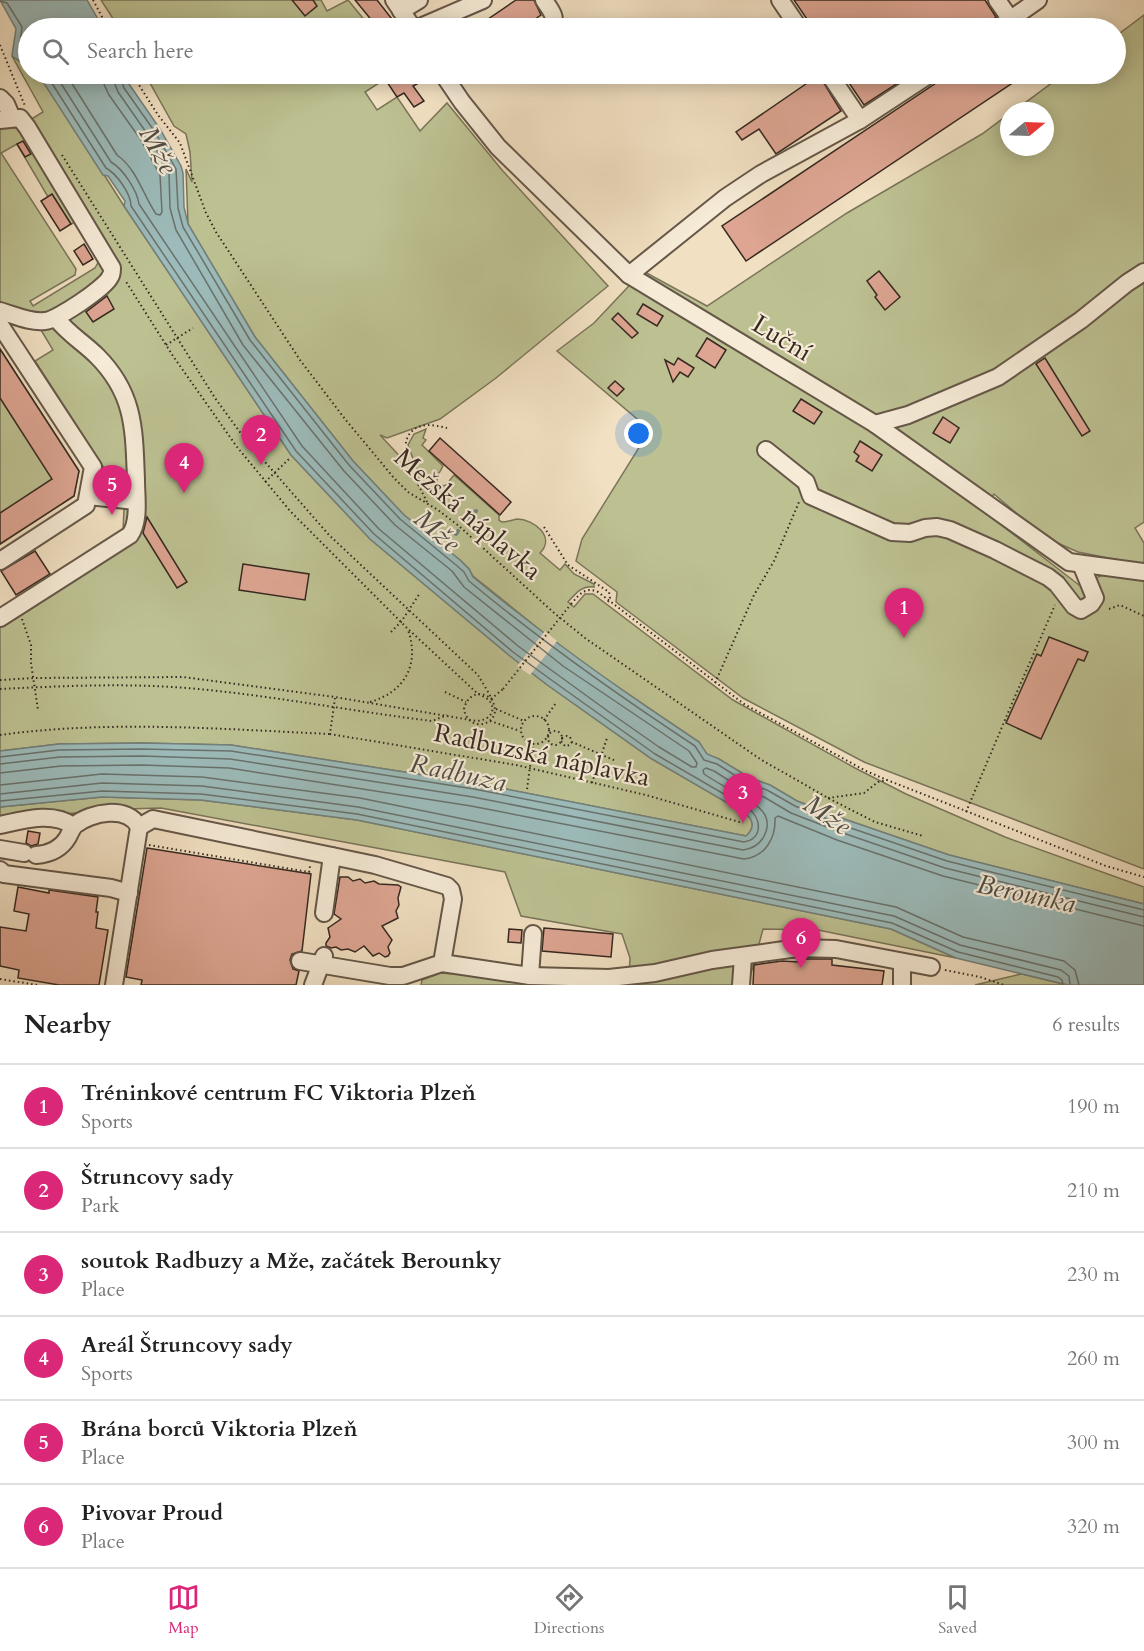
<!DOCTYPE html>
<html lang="en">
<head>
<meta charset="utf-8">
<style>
	body { margin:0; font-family:Cardo,serif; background:#f6f6f6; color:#222 }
	.compass { position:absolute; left:1000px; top:102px; width:54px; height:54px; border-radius:50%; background:#fff; box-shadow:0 3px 15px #0003; rotate:71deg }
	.you { position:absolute; left:639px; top:434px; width:21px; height:21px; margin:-15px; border:4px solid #fff; border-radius:50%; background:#1a73e8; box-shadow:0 0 0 9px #1a73e833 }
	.badge { display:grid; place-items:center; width:39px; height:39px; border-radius:50%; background:#db2777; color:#fff; font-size:20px; font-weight:700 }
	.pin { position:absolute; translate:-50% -50px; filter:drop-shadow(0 2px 3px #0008) }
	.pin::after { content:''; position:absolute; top:32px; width:21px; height:18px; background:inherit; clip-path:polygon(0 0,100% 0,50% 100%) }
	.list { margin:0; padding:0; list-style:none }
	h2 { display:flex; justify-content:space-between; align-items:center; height:78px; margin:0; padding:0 24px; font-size:26px }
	h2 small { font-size:20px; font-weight:400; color:#767676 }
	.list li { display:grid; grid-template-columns:39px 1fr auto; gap:18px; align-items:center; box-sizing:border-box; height:84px; padding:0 24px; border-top:2px solid #e0e0e0 }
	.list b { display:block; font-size:22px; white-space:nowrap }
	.list p { margin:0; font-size:20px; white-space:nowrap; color:#767676 }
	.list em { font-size:20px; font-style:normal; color:#767676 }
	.icon { flex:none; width:33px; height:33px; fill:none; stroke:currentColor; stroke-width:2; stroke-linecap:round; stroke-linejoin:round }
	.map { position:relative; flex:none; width:1144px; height:985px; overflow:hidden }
	.search { position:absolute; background:#fff; box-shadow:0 3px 15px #0003; left:18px; right:18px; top:18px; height:66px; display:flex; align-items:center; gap:15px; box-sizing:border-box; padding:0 21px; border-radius:33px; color:#767676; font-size:22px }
	.sheet { height:582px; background:#fff }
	nav { display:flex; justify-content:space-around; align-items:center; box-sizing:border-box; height:84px; border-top:2px solid #e0e0e0; background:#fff; font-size:16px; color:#767676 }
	nav a { display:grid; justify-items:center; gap:3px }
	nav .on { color:#db2777 }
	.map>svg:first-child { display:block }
	.green { fill:#bdc192; stroke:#7a7559; stroke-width:1.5; fill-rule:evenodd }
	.water { fill:#9cbbba; stroke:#73817c; stroke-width:1.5 }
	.pier { fill:#f1e0c2 }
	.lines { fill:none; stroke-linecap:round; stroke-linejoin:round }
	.shore { stroke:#69726d; stroke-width:1.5 }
	.stream { stroke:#73817c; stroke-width:4 }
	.building { fill:#dda592; stroke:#362920; stroke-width:1.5 }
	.minor-casing { stroke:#655748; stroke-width:20 }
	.path { stroke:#362920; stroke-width:2; stroke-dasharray:1.5 3; stroke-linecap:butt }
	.minor { stroke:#f6ebd7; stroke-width:16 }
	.path-bridge { stroke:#362920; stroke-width:2; stroke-dasharray:1.5 3; stroke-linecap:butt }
	.labels { text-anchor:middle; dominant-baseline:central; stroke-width:4.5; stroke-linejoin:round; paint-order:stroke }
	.street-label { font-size:26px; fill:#362920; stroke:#f6ebd7 }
	.water-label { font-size:27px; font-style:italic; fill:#504e46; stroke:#f6ebd7 }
</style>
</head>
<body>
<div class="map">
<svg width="1144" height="985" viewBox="0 0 1144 985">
	<rect width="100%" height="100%" fill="#f1e0c2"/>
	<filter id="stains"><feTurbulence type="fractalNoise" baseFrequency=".00333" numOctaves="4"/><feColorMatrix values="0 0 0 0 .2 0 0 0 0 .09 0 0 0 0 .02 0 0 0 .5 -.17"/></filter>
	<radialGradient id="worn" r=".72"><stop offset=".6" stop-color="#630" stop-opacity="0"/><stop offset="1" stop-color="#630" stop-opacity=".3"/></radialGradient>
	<g class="green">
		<path d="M101,0H321L327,11L348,0L371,28H119Z"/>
		<path d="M1144,15V522L1135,528L1144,543V565L1078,552L1044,537L994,494L982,510L1079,585L1108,573L1144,581V869L864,762L743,698L616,602L617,592L576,561L582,539L650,430L557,351L594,323L643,271L707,306L847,213L982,134L1009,114V147H1045V111H1014L1064,74H1116V36Z"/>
		<path d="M12,56L28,67V74H40L124,206L291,455L370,539L510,656L546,684L652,759L745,813C754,820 755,828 746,836L475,783L231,745L142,743L59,744L0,751V610L123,531L125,486L115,470L108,474L35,361L53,350L41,330L0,318V129L30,120L43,112ZM17,144L48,197L52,194L71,224L76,222L100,259L95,268L33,306L30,301L75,275L76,269L1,153Z"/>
		<path d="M145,74H393L365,92L377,110L397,97L420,131L447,103L502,170L608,286L496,378L440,419L387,438L380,435L420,478L408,445L414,434L426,429L423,438L426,440L422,445L443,466L437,477V484L445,486L454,475L499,515V520L502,522C507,522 512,520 517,519C534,519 556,537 540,553L560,570L565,564L574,574L594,584V587C582,585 576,593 568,602L574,607L585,594H593L733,700L855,768L906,794L1005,837L1144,887V904L949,855L844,819L797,801L770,785L750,778L719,759L707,755L699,742L571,655L473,576L469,569L460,560L404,515L353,461L255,337L188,224L186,169L192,182L190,152L186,134L174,126Z"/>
		<path d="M0,349L79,471L74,496L0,544Z"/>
		<path d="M102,797L201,800L357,820L891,929L956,958L818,930L763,929L748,985H620L629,979L630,958L622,934L521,916L505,872L161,808L126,809L0,819V807Z"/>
		<path d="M440,973L609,985H421L422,980Z"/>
		<path d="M1022,974L1067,985H975L1021,974Z"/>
	</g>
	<g class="water">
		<path d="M0,0H87L103,28H28V67L12,56L16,29Z"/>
		<path d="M38,74H124L129,84L160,129L181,166L183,173L184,207L188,224L255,337L353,461L404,515L460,560L469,569L473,577C546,637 620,690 699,742L707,754L719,759L750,778L770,785L797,801L844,819L949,855L1144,904V985H1068L956,958L891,929L357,820L201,800L102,797L0,807V751L59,744L142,743L231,745L475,783L746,836C755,828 754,820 745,813L652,759L546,684L510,656L370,539L291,455L124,206L125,201L108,176L103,175Z"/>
	</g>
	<path class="pier" d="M545,631L557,641L530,675L517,666Z"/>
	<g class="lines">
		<g class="shore">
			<path d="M0,1L7,3L22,27L19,52L28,60"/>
			<path d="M55,74L111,162C123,169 137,190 139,204L302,446L379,529L518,646L609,712L659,747L692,767H696L697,763L689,751L563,666L464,587L452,571L395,525L344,471L243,345L176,230L170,208L169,172L148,135L118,92L111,74"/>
			<path d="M66,74L117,155C137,169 143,195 156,214L160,215L162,212L160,175L141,140L109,95L103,82L102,74"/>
			<path d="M119,74L124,88L155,132L176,169L178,208L183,227L250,340L349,465L400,519L456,565L464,572L469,581C541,641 616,694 695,746L704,760L717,764L747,783L767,790L795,806L842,825L947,861L1144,910"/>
			<path d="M0,757L59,750L142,749L231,751L474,789L744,842C764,838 761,818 748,808L655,754L550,679L513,652L374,534L296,451L131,206C131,194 117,174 106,168L46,74"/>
			<path d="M0,764L60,757L142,756L230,759L473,797L743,850C751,849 758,846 763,838C778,812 750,801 732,791C722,785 713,780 704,774L703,770L706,768L714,771L744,790L764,797L791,813L840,832L945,868L1144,917"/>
			<path d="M0,773L61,766L142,765L229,768L471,806L744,859C765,857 776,838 775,818L778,816L837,840L943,876L1144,926"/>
			<path d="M0,785L102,774L202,777L360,798L896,907L963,937L1064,961L1075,970L1079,985"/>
			<path d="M0,794L102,783L202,786L358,807L894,916L960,945L1061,970L1069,976L1070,985"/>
			<path d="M0,801L102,791L201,794L357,814L892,923L958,952L1058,977L1062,980L1063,985"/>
		</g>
		<g class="stream">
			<path d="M469,518L476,511"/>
			<path d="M456,534L458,531"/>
		</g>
	</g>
	<g class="building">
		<path d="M292,0H313L317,6L305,16Z"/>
		<path d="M355,0H377L399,28H378Z"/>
		<path d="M516,0H534L541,15L522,28H475Z"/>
		<path d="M794,0H985L996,17L985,28H813Z"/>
		<path d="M393,74H410L417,84L413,86L424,101L414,107L404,93L397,97L385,79Z"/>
		<path d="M843,74H912L864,105Z"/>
		<path d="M940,74H1026L746,261L722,226L936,83Z"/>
		<path d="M819,75L841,111L776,154L759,129L742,140L736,132Z"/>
		<path d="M23,141L31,154L25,157L17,144Z"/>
		<path d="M52,194L71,224L60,231L41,201Z"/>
		<path d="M84,244L93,259L83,265L74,251Z"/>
		<path d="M879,271L900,297L885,310L875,297L877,295L867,281Z"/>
		<path d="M107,296L114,309L93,322L86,312Z"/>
		<path d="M643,304L663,316L657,326L637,314Z"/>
		<path d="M618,313L638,333L632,338L612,319Z"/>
		<path d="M707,338L726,350L715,368L696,356Z"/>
		<path d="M0,349L79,471L74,496L0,544V513L52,479L0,398Z"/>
		<path d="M678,358L694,368L688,377L680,372L673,382L665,360L674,365Z"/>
		<path d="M1045,358L1090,431L1082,436L1036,364Z"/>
		<path d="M615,381L624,389L617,396L608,388Z"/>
		<path d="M801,399L822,412L814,424L793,411Z"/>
		<path d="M943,417L959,428L950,443L933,433Z"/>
		<path d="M440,438L511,502L500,515L429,451Z"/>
		<path d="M860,441L882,455L872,471L856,461L859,456L854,452Z"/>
		<path d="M147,517L187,582L177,588L143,533Z"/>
		<path d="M35,551L50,574L16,595L1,571Z"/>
		<path d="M243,564L309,574L305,600L239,590Z"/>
		<path d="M1049,637L1088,652L1084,661L1078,659L1041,739L1006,723L1037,654L1041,656Z"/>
		<path d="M28,831L40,833L38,844L31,846L26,843Z"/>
		<path d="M147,848L311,874L302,951L292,954L290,960L293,969L299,971L296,985H141L142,980L126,977Z"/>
		<path d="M340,877H348L353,881L360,879L365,883L374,881L379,884L398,885L401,887L398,898L399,905L396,911L398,918L382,926L392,940L388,947L390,953L388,956L385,957L379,953L373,956L364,946L355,952L348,949L341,950L336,947L331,948L326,946V943L330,937L328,928L341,919L334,914Z"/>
		<path d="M18,887L49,893V890L98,897L96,912H98L96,928L108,930L99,985H59L18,978L19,970L0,966V927L26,931L29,914L14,911Z"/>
		<path d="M544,928L613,934L611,957L542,951Z"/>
		<path d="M509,929L522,930L521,943L508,942Z"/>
		<path d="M800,959H832V965L884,971L882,985H753L754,965L782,961L799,962Z"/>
	</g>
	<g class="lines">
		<defs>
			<g id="minor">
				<path d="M394,0L413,28"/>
				<path d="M544,0C550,10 559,18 550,28"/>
				<path d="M780,0L799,28"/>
				<path d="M997,0L1011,20"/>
				<path d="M401,11L419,0"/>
				<path d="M418,28L483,0"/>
				<path d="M998,28L1038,0"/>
				<path d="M443,74L462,102L498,147L629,275L875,424L1069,562L1144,572"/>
				<path d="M0,98L6,104L12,118"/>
				<path d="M0,120L20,118L27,127L112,268C112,271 112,275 110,277C105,288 57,320 45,321C31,323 14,315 0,311"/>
				<path d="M860,120L930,74"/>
				<path d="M629,275L725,198L761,174L860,120L829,74"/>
				<path d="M0,325L93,467L86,505L0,561"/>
				<path d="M875,424L908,415L998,377L1081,320L1127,283L1144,272"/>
				<path d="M766,450L806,482L811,496L892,532L910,533L925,528L937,527L950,530L995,550L1048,577L1057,584L1074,606L1081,610L1091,604L1095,598L1081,564"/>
				<path d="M88,496L136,501"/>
				<path d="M0,618L130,535C140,521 136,497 136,480C134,430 135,394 97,356C83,342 68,334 56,318"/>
				<path d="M0,825C23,820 53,811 73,826"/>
				<path d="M139,827L153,819L332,856L324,913"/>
				<path d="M0,849L24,853"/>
				<path d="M36,855C50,854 61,849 68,837C70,833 72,828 75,825C91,812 128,805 139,827L114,985"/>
				<path d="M0,870L4,874L111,888L129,893"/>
				<path d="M300,961L390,976H403L442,963L453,899L451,890L447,886L375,865L332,856"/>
				<path d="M442,963L530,976L533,934"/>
				<path d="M530,976L609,978L655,973L712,960L798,948L836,949L931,967"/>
				<path d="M313,985L324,956"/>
				<path d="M741,985L743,957"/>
				<path d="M902,985V962"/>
			</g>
		</defs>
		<use href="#minor" class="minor-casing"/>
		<g class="path">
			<path d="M93,0L108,28"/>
			<path d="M0,45L25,106"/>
			<path d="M132,74L158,115L180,143L206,213L216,232L300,360L345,419L394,478L408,492L438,510L459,526L553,612L585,638L760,759L828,798L875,822L923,836"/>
			<path d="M62,155L215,398L245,439L329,535L478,675C483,684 491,695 494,705C501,725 468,734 464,709C467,695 480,689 491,699"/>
			<path d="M166,345L193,328"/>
			<path d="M265,482L289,459"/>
			<path d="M427,502C419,484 395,450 411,432C421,422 434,425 447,428"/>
			<path d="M544,527L568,565L609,592L610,598L608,602"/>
			<path d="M571,604C579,595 585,586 598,592L744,704L866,771L887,780L1106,866L1144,877"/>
			<path d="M1109,609L1120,605L1144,616"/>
			<path d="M22,619L31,645V663L38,710"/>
			<path d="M391,632L401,622L420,593"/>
			<path d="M0,680L34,678L183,677L335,697L477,721C487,720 496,714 491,703C488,698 482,696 478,694L407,628L291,512L237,447L173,356L125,280"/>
			<path d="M715,683L754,595L774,561L799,502"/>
			<path d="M0,689C62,686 125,683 187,688C270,695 350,711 432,721L447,715"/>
			<path d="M445,692L466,702"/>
			<path d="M335,698L330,734L516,765L646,795L743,823"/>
			<path d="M491,699L503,689"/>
			<path d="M370,702C405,692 420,664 408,630"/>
			<path d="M496,709L524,721"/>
			<circle cx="535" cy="730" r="14"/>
			<path d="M544,720L556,703"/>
			<path d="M490,721L520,731"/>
			<circle cx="555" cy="738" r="7"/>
			<path d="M0,735C110,720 220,729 330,734"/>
			<path d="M572,742L570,745L565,746L561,741L562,738L567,736L570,737L572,742L616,761"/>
			<path d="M592,783L607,738"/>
			<path d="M527,789L533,745"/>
			<path d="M828,798L864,793L878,782L887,780"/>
			<path d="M966,812L1013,701L1055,605"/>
			<path d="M149,845L309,872L310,866"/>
			<path d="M945,970L980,977L1004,985"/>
			<path d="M0,979L37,985"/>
		</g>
		<use href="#minor" class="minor"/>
		<path class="path-bridge" d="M503,689L571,604"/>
	</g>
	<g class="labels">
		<g class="street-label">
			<text transform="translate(782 338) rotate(31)">Luční</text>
			<text transform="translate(468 514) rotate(41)">Mežská náplavka</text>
			<text transform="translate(542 755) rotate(12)">Radbuzská náplavka</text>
		</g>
		<g class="water-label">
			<text transform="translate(158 150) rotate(61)">Mže</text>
			<text transform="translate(437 531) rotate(40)">Mže</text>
			<text transform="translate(458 773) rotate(12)">Radbuza</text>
			<text transform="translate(827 815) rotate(34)">Mže</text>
			<text transform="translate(1026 894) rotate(12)">Berounka</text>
		</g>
	</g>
	<rect width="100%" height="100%" filter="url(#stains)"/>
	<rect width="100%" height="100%" fill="url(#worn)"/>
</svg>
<svg class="compass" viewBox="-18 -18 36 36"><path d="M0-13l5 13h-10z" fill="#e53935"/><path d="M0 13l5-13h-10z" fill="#767676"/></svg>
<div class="you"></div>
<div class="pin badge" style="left:904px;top:638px">1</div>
<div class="pin badge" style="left:261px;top:465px">2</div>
<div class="pin badge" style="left:743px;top:823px">3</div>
<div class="pin badge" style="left:184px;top:493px">4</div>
<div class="pin badge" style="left:112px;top:515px">5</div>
<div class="pin badge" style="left:801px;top:968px">6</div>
<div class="search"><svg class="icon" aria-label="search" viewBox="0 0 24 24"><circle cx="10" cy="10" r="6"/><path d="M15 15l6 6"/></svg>Search here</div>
</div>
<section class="sheet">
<h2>Nearby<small>6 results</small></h2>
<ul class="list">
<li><span class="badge">1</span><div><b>Tréninkové centrum FC Viktoria Plzeň</b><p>Sports</p></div><em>190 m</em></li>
<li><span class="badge">2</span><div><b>Štruncovy sady</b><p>Park</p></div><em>210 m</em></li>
<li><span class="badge">3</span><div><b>soutok Radbuzy a Mže, začátek Berounky</b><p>Place</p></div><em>230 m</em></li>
<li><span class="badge">4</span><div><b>Areál Štruncovy sady</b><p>Sports</p></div><em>260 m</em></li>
<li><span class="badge">5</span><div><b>Brána borců Viktoria Plzeň</b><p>Place</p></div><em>300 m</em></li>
<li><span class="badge">6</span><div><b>Pivovar Proud</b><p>Place</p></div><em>320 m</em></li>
</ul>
</section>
<nav>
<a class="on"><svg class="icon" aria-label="map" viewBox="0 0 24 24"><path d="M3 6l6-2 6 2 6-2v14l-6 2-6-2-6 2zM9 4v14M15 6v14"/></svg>Map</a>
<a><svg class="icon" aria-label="directions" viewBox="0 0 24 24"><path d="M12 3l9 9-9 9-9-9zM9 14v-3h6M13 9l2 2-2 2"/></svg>Directions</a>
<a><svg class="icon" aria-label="saved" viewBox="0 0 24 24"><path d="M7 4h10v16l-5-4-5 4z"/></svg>Saved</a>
</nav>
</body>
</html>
